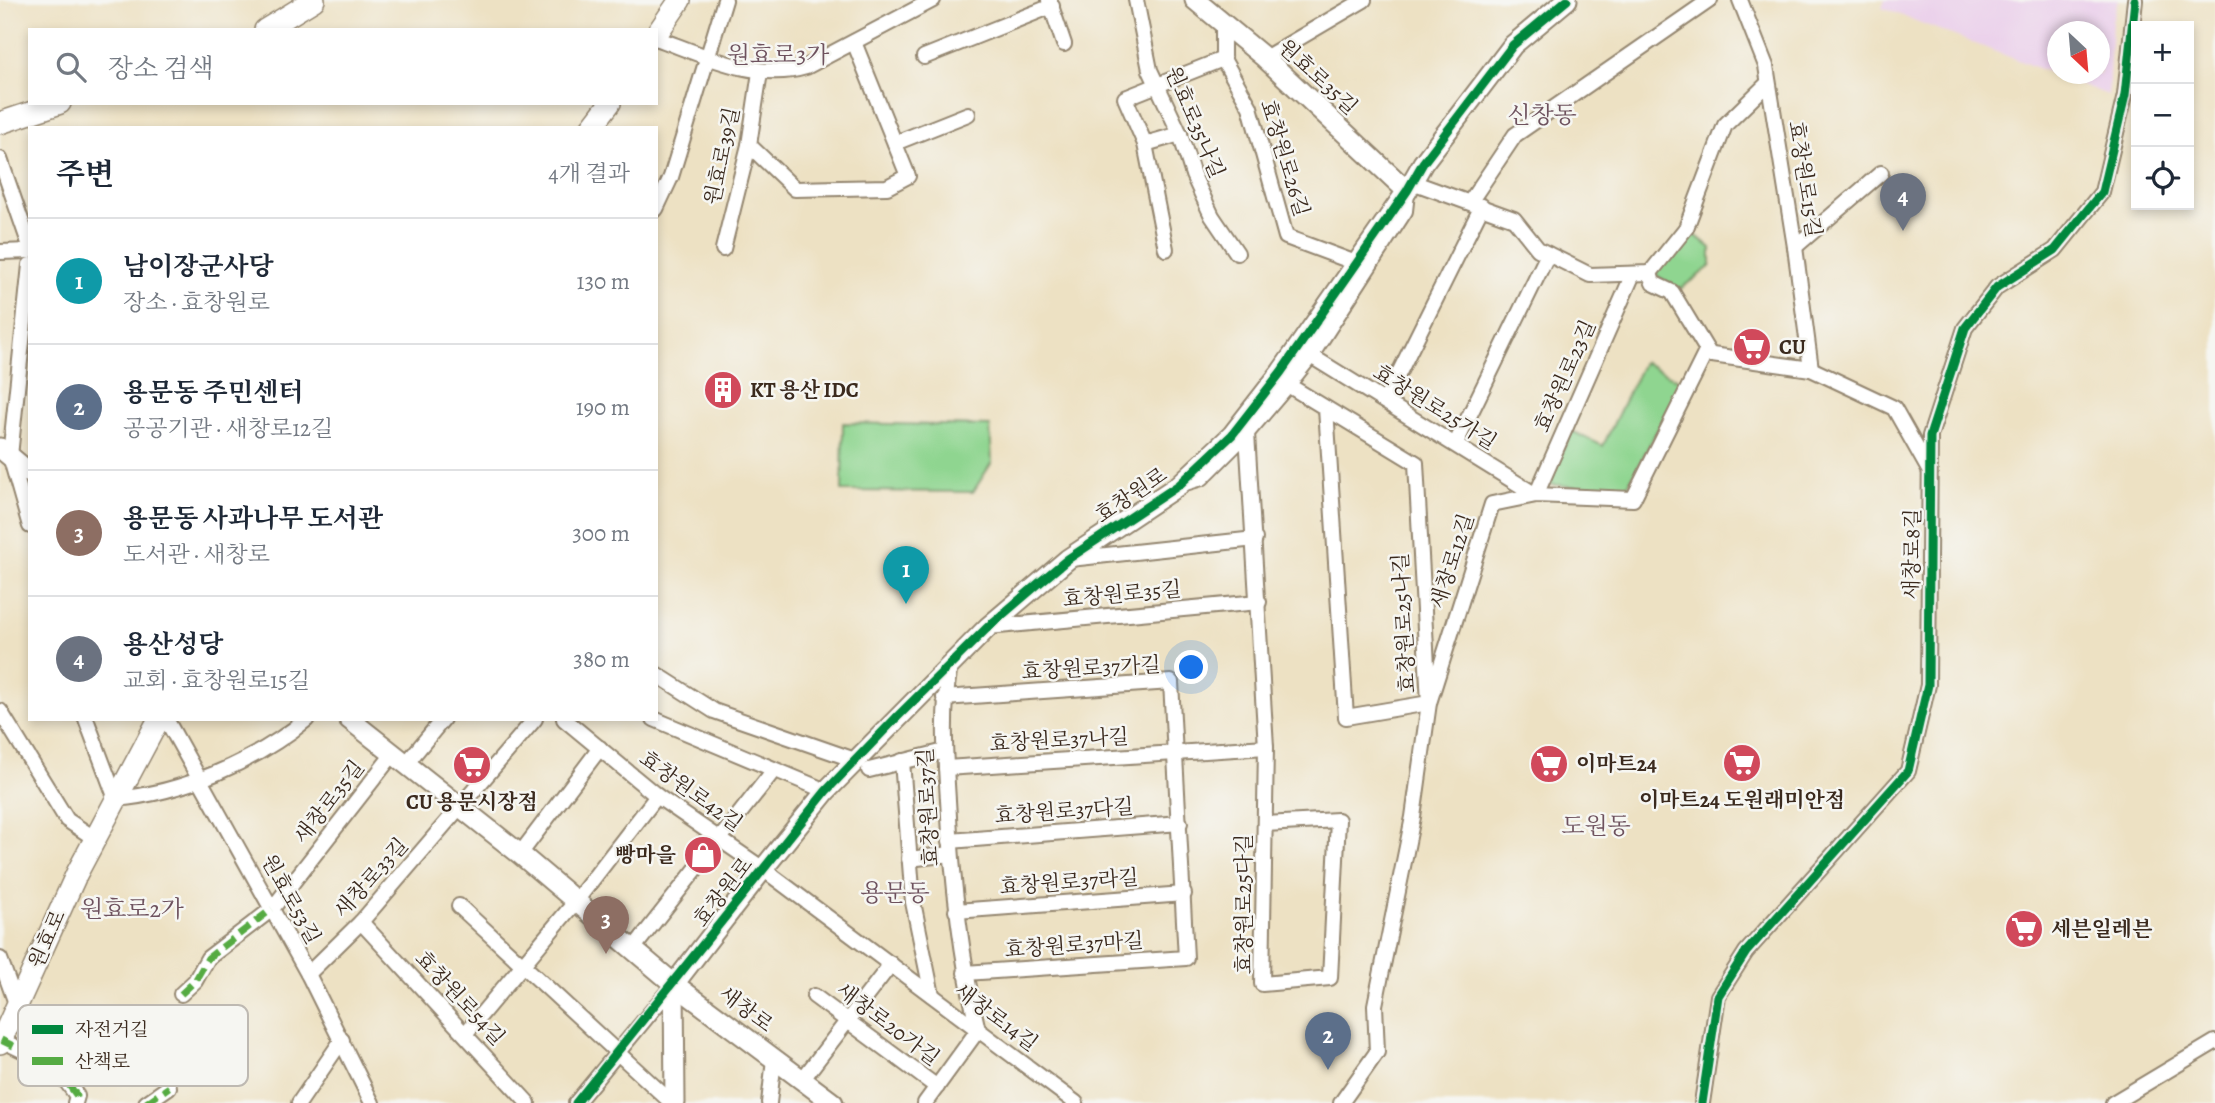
<!DOCTYPE html>
<html lang="ko">
<head>
<meta charset="utf-8">
<style>
	body { margin:0; font-family:Alegreya,"Noto Serif KR",serif; background:#f6f6f7; color:#1f2937 }
	.controls { position:absolute; right:21px; top:21px; display:grid; overflow:hidden; border-radius:0px; box-shadow:0 4px 10px #0003 }
	.controls button { width:63px; height:63px; display:grid; place-items:center; padding:0; border:0; border-bottom:2px solid #e0e1e3; background:#fff; color:#1f2937; font:35px sans-serif }
	.compass { position:absolute; left:2047px; top:21px; width:63px; height:63px; border-radius:50%; background:#fff; box-shadow:0 4px 10px #0003; rotate:154deg }
	.you { position:absolute; left:1192px; top:668px; width:24px; height:24px; margin:-18px; border:5px solid #fff; border-radius:50%; background:#1a73e8; box-shadow:0 0 0 10px #1a73e833 }
	.badge { display:grid; place-items:center; width:46px; height:46px; border-radius:50%; background:#d1495b; color:#fff; font-size:23px; font-weight:700 }
	.pin { position:absolute; translate:-50% -58px; filter:drop-shadow(0 2px 4px #0008) }
	.pin::after { content:''; position:absolute; top:37px; width:24px; height:21px; background:inherit; clip-path:polygon(0 0,100% 0,50% 100%) }
	.list { margin:0; padding:0; list-style:none }
	h2 { display:flex; justify-content:space-between; align-items:center; height:91px; margin:0; padding:0 28px; font-size:30px }
	h2 small { font-size:23px; font-weight:400; color:#747a83 }
	.list li { display:grid; grid-template-columns:46px 1fr auto; gap:21px; align-items:center; box-sizing:border-box; height:126px; padding:0 28px; border-top:2px solid #e0e1e3 }
	.list b { display:block; font-size:26px; white-space:nowrap }
	.list p { margin:0; font-size:23px; white-space:nowrap; color:#747a83 }
	.list em { font-size:23px; font-style:normal; color:#747a83 }
	.icon { flex:none; width:38px; height:38px; fill:none; stroke:currentColor; stroke-width:2; stroke-linecap:round; stroke-linejoin:round }
	.map { position:relative; flex:none; width:2215px; height:1103px; overflow:hidden }
	.search { position:absolute; background:#fff; box-shadow:0 4px 10px #0003; left:28px; top:28px; width:630px; height:77px; display:flex; align-items:center; gap:18px; box-sizing:border-box; padding:0 24px; border-radius:0px; color:#747a83; font-size:26px }
	.panel { position:absolute; background:#fff; box-shadow:0 4px 10px #0003; left:28px; top:126px; width:630px; height:595px; border-radius:0px }
	.map>svg:first-child { display:block }
	.built { fill:#ebd1eb; fill-rule:evenodd }
	.green { fill:#8fd590; stroke:#658057; stroke-width:2 }
	.lines { fill:none; stroke-linecap:round; stroke-linejoin:round }
	.street-casing { stroke:#948670; stroke-width:18 }
	.secondary-casing { stroke:#948670; stroke-width:23 }
	.primary-casing { stroke:#948670; stroke-width:24 }
	.street { stroke:#fff; stroke-width:14 }
	.secondary { stroke:#fff; stroke-width:19 }
	.primary { stroke:#fff; stroke-width:21 }
	.quiet { stroke:#55ab43; stroke-width:7; stroke-dasharray:14 7; stroke-linecap:butt }
	.cycleway-casing { stroke:#f6f6f2; stroke-width:13 }
	.cycleway { stroke:#00873e; stroke-width:9 }
	.labels { text-anchor:middle; dominant-baseline:central; stroke-width:5; stroke-linejoin:round; paint-order:stroke }
	.street-label { font-size:21px; fill:#3b2a1e; stroke:#f6f6f2 }
	.poi-label { font-size:21px; font-weight:bold; fill:#3b2a1e; stroke:#f6f6f2; text-anchor:start }
	.quarter-label { font-size:24px; fill:#6e525e; stroke:#f6f6f2 }
	.key { fill:#f6f6f2; stroke:#beb9b2; stroke-width:2 }
	.key-label { font-size:19px; fill:#3b2a1e }
</style>
</head>
<body>
<div class="map">
<svg width="2215" height="1103" viewBox="0 0 2215 1103">
	<rect width="100%" height="100%" fill="#f6f6f2"/>
	<filter id="ink" filterUnits="userSpaceOnUse"><feTurbulence type="fractalNoise" baseFrequency=".0143" numOctaves="2"/><feDisplacementMap in="SourceGraphic" scale="14" xChannelSelector="R" yChannelSelector="G"/><feConvolveMatrix kernelMatrix="1 2 1 2 8 2 1 2 1" color-interpolation-filters="sRGB"/></filter>
	<filter id="wash" filterUnits="userSpaceOnUse"><feTurbulence type="fractalNoise" baseFrequency=".00686" numOctaves="4" result="noise"/><feDisplacementMap in="SourceGraphic" scale="28" xChannelSelector="R" yChannelSelector="G"/><feGaussianBlur stdDeviation="1.57" result="paint"/><feColorMatrix in="noise" values="0 0 0 0 0 0 0 0 0 0 0 0 0 0 0 0 0 1.4 0 .05"/><feComposite in="paint" operator="in"/></filter>
	<g filter="url(#wash)">
		<rect width="100%" height="100%" fill="#ede1c3"/>
		<path class="built" d="M1885,0H2118L2112,22L2108,95L1882,8ZM2058,32H2100V74H2058Z"/>
		<g class="green">
			<path d="M1689,230L1711,248V266L1680,289L1658,277L1655,272Z"/>
			<path d="M1643,362L1683,382L1625,491L1546,484L1572,431L1603,446Z"/>
			<path d="M843,423L990,426L992,462L973,492L842,491Z"/>
		</g>
	</g>
	<g filter="url(#ink)">
		<g class="lines">
			<defs>
				<g id="street">
					<path d="M1049,0L1064,44"/>
					<path d="M1136,0L1150,70L1180,134L1193,175L1212,216L1237,253"/>
					<path d="M1740,0L1766,66L1795,247L1811,369"/>
					<path d="M1223,23V59L1250,107L1286,237L1356,263"/>
					<path d="M656,38C703,55 757,82 806,67L933,0"/>
					<path d="M924,57L1052,6"/>
					<path d="M1265,58L1364,0"/>
					<path d="M895,143L968,114"/>
					<path d="M1145,144L1125,98L1223,59"/>
					<path d="M749,145L795,189L887,187L908,176L854,42"/>
					<path d="M0,159L30,246"/>
					<path d="M1412,182L1514,219L1538,249L1590,275L1650,273L1686,228L1725,125L1768,83"/>
					<path d="M1470,202L1515,135L1710,0"/>
					<path d="M656,209L671,177L725,0"/>
					<path d="M1795,247L1881,173"/>
					<path d="M723,249L749,145L760,72"/>
					<path d="M1166,249L1145,144L1180,134"/>
					<path d="M0,252L30,251"/>
					<path d="M30,265L10,456L30,526"/>
					<path d="M1650,273L1653,283L1672,292L1710,355"/>
					<path d="M1311,356L1536,495L1633,274"/>
					<path d="M1288,385L1416,463L1429,703L1346,717L1326,408"/>
					<path d="M1385,401L1482,206"/>
					<path d="M1247,433L1266,747L1262,984L1330,978L1338,820L1265,824"/>
					<path d="M1456,443L1548,254"/>
					<path d="M1182,484L1202,478L1247,433L1288,385L1311,356L1405,211L1407,193"/>
					<path d="M1070,559L1255,539"/>
					<path d="M988,627L1259,602"/>
					<path d="M656,674L714,711L855,760"/>
					<path d="M944,698L1171,682L1186,958L965,973"/>
					<path d="M0,711L67,820L94,838"/>
					<path d="M86,719L116,799C182,793 255,762 307,719"/>
					<path d="M166,719L308,974L372,1103"/>
					<path d="M564,719L657,796L763,869L1076,1103"/>
					<path d="M654,719L826,791"/>
					<path d="M902,761L913,902L932,995"/>
					<path d="M406,764L443,719"/>
					<path d="M946,768L1266,747"/>
					<path d="M869,770L945,751"/>
					<path d="M950,841L1180,823"/>
					<path d="M520,854L600,748"/>
					<path d="M909,859L951,854"/>
					<path d="M459,906L672,1103"/>
					<path d="M956,911L1184,894"/>
					<path d="M361,922L528,1103"/>
					<path d="M633,949L774,770"/>
					<path d="M0,959L17,1006"/>
					<path d="M308,974L361,922L535,719"/>
					<path d="M181,994L195,981L208,958L272,909L393,754"/>
					<path d="M814,996L937,1087"/>
					<path d="M465,1034L576,901L657,796"/>
					<path d="M1,1040L55,1066L77,1096L75,1103"/>
					<path d="M802,1080L891,964"/>
					<path d="M146,1103L169,1087"/>
					<path d="M299,1103L342,1040"/>
					<path d="M576,1103L674,984"/>
					<path d="M769,1103L774,1059"/>
					<path d="M925,1103L978,1030C960,954 952,878 948,800C945,754 942,711 950,666"/>
					<path d="M1341,1103L1377,1052L1375,1005L1413,817L1429,703L1492,504L1536,495L1633,499L1705,354L1811,369L1894,408L1929,470"/>
					<path d="M1702,1103L1718,996L1746,952L1908,771L1928,685L1930,436L1965,328L1997,287L2055,250L2102,192L2125,95L2135,0"/>
					<path d="M2113,1103L2215,1042"/>
				</g>
				<g id="secondary">
					<path d="M1195,0L1265,58L1407,191"/>
					<path d="M0,448L30,473"/>
					<path d="M349,719L520,854L674,984L833,1103"/>
					<path d="M675,1103L674,984L763,869L826,791L988,627L1068,559L1179,485L1232,435L1281,372L1407,191L1423,163L1513,45L1567,0"/>
				</g>
				<g id="primary">
					<path d="M265,30L314,0"/>
					<path d="M656,35L680,0"/>
					<path d="M0,123L60,103"/>
					<path d="M591,128L610,103"/>
					<path d="M0,1043L77,873L159,719"/>
				</g>
			</defs>
			<use href="#street" class="street-casing"/>
			<use href="#secondary" class="secondary-casing"/>
			<use href="#primary" class="primary-casing"/>
			<use href="#street" class="street"/>
			<use href="#secondary" class="secondary"/>
			<use href="#primary" class="primary"/>
			<g class="quiet">
				<path d="M181,994L195,981L208,958L272,909"/>
				<path d="M1,1040L55,1066L77,1096L75,1103"/>
				<path d="M146,1103L169,1087"/>
			</g>
			<defs>
				<g id="cycleway">
					<path d="M576,1103L826,791L896,718L988,627L1038,584L1068,559L1179,485L1232,435L1281,372L1407,191L1423,163L1513,45L1567,0"/>
					<path d="M1702,1103L1718,996L1746,952L1908,771L1928,685L1930,436L1965,328L1997,287L2055,250L2102,192L2125,95L2135,0"/>
				</g>
			</defs>
			<use href="#cycleway" class="cycleway-casing"/>
			<use href="#cycleway" class="cycleway"/>
		</g>
	</g>
	<defs>
		<symbol id="supermarket-disc" viewBox="-11 -11 22 22"><circle r="9.5" fill="#d1495b" stroke="#f6f6f2"/><path d="M-6-5.5h2.5l.6 2H6L4.5 2H-2.5L-4.4-4H-6ZM-1.5 3.2a1.3 1.3 0 1 0 .1 0ZM3 3.2a1.3 1.3 0 1 0 .1 0Z" fill="#fff"/></symbol>
		<symbol id="building-disc" viewBox="-11 -11 22 22"><circle r="9.5" fill="#d1495b" stroke="#f6f6f2"/><path d="M-4-6H4V6H1V3H-1V6H-4ZM-2.5-4.3h1.7v1.8h-1.7ZM.8-4.3h1.7v1.8H.8ZM-2.5-1h1.7V.8h-1.7ZM.8-1h1.7V.8H.8Z" fill="#fff"/></symbol>
		<symbol id="shop-disc" viewBox="-11 -11 22 22"><circle r="9.5" fill="#d1495b" stroke="#f6f6f2"/><path d="M-5-2.5h2.3a2.7 3.5 0 0 1 5.4 0H5L5.5 6h-11ZM-1.5-2.5h3a1.5 2.3 0 0 0-3 0Z" fill="#fff"/></symbol>
	</defs>
	<g fill-rule="evenodd">
		<use href="#supermarket-disc" x="1730" y="325" width="44" height="44"/>
		<use href="#building-disc" x="701" y="368" width="44" height="44"/>
		<use href="#supermarket-disc" x="1720" y="741" width="44" height="44"/>
		<use href="#supermarket-disc" x="1527" y="742" width="44" height="44"/>
		<use href="#supermarket-disc" x="450" y="743" width="44" height="44"/>
		<use href="#shop-disc" x="681" y="833" width="44" height="44"/>
		<use href="#supermarket-disc" x="2002" y="907" width="44" height="44"/>
	</g>
	<g class="labels">
		<g class="street-label">
			<text transform="translate(1318 77) rotate(43)">원효로35길</text>
			<text transform="translate(1195 122) rotate(67)">원효로35나길</text>
			<text transform="translate(722 156) rotate(-78)">원효로39길</text>
			<text transform="translate(1285 158) rotate(73)">효창원로26길</text>
			<text transform="translate(1805 179) rotate(81)">효창원로15길</text>
			<text transform="translate(1565 376) rotate(-66)">효창원로23길</text>
			<text transform="translate(1435 407) rotate(32)">효창원로25가길</text>
			<text transform="translate(1131 495) rotate(-34)">효창원로</text>
			<text transform="translate(1912 554) rotate(-89)">새창로8길</text>
			<text transform="translate(1452 561) rotate(-72)">새창로12길</text>
			<text transform="translate(1122 594) rotate(-5)">효창원로35길</text>
			<text transform="translate(1404 623) rotate(-93)">효창원로25나길</text>
			<text transform="translate(1091 668) rotate(-3)">효창원로37가길</text>
			<text transform="translate(1059 740) rotate(-3)">효창원로37나길</text>
			<text transform="translate(691 791) rotate(36)">효창원로42길</text>
			<text transform="translate(329 802) rotate(-52)">새창로35길</text>
			<text transform="translate(928 807) rotate(-93)">효창원로37길</text>
			<text transform="translate(1064 811) rotate(-4)">효창원로37다길</text>
			<text transform="translate(371 878) rotate(-48)">새창로33길</text>
			<text transform="translate(1069 882) rotate(-4)">효창원로37라길</text>
			<text transform="translate(723 892) rotate(-52)">효창원로</text>
			<text transform="translate(291 899) rotate(61)">원효로53길</text>
			<text transform="translate(1244 904) rotate(-90)">효창원로25다길</text>
			<text transform="translate(47 939) rotate(-66)">원효로</text>
			<text transform="translate(1074 945) rotate(-4)">효창원로37마길</text>
			<text transform="translate(460 998) rotate(47)">효창원로54길</text>
			<text transform="translate(746 1009) rotate(37)">새창로</text>
			<text transform="translate(996 1017) rotate(37)">새창로14길</text>
			<text transform="translate(888 1024) rotate(37)">새창로20가길</text>
		</g>
		<g class="poi-label">
			<text x="1779" y="347">CU</text>
			<text x="750" y="390">KT 용산 IDC</text>
			<text x="1576" y="764">이마트24</text>
			<text x="1742" y="800" text-anchor="middle">이마트24 도원래미안점</text>
			<text x="472" y="802" text-anchor="middle">CU 용문시장점</text>
			<text x="676" y="855" text-anchor="end">빵마을</text>
			<text x="2051" y="929">세븐일레븐</text>
		</g>
		<g class="quarter-label">
			<text x="778" y="55">원효로3가</text>
			<text x="1542" y="115">신창동</text>
			<text x="1596" y="826">도원동</text>
			<text x="895" y="893">용문동</text>
			<text x="132" y="909">원효로2가</text>
		</g>
	</g>
	<rect x="18" y="1005" width="230" height="81" rx="10" class="key"/>
	<rect x="32" y="1025" width="31" height="9" fill="#00873e"/>
	<rect x="32" y="1057" width="31" height="8" fill="#55ab43"/>
	<g class="key-label">
		<text x="75" y="1036">자전거길</text>
		<text x="75" y="1068">산책로</text>
	</g>
</svg>
<div class="controls">
<button>+</button>
<button>−</button>
<button><svg class="icon" aria-label="locate" viewBox="0 0 24 24"><circle cx="12" cy="12" r="6"/><path d="M12 2v4M12 18v4M2 12h4M18 12h4"/></svg></button>
</div>
<svg class="compass" viewBox="-18 -18 36 36"><path d="M0-13l5 13h-10z" fill="#e53935"/><path d="M0 13l5-13h-10z" fill="#747a83"/></svg>
<div class="you"></div>
<div class="pin badge" style="left:906px;top:604px;background:#0f9aa8">1</div>
<div class="pin badge" style="left:1328px;top:1070px;background:#5c6f8a">2</div>
<div class="pin badge" style="left:606px;top:954px;background:#8d6e63">3</div>
<div class="pin badge" style="left:1903px;top:231px;background:#6b7280">4</div>
<div class="search"><svg class="icon" aria-label="search" viewBox="0 0 24 24"><circle cx="10" cy="10" r="6"/><path d="M15 15l6 6"/></svg>장소 검색</div>
<section class="panel">
<h2>주변<small>4개 결과</small></h2>
<ul class="list">
<li><span class="badge" style="background:#0f9aa8">1</span><div><b>남이장군사당</b><p>장소 · 효창원로</p></div><em>130 m</em></li>
<li><span class="badge" style="background:#5c6f8a">2</span><div><b>용문동 주민센터</b><p>공공기관 · 새창로12길</p></div><em>190 m</em></li>
<li><span class="badge" style="background:#8d6e63">3</span><div><b>용문동 사과나무 도서관</b><p>도서관 · 새창로</p></div><em>300 m</em></li>
<li><span class="badge" style="background:#6b7280">4</span><div><b>용산성당</b><p>교회 · 효창원로15길</p></div><em>380 m</em></li>
</ul>
</section>
</div>
</body>
</html>
